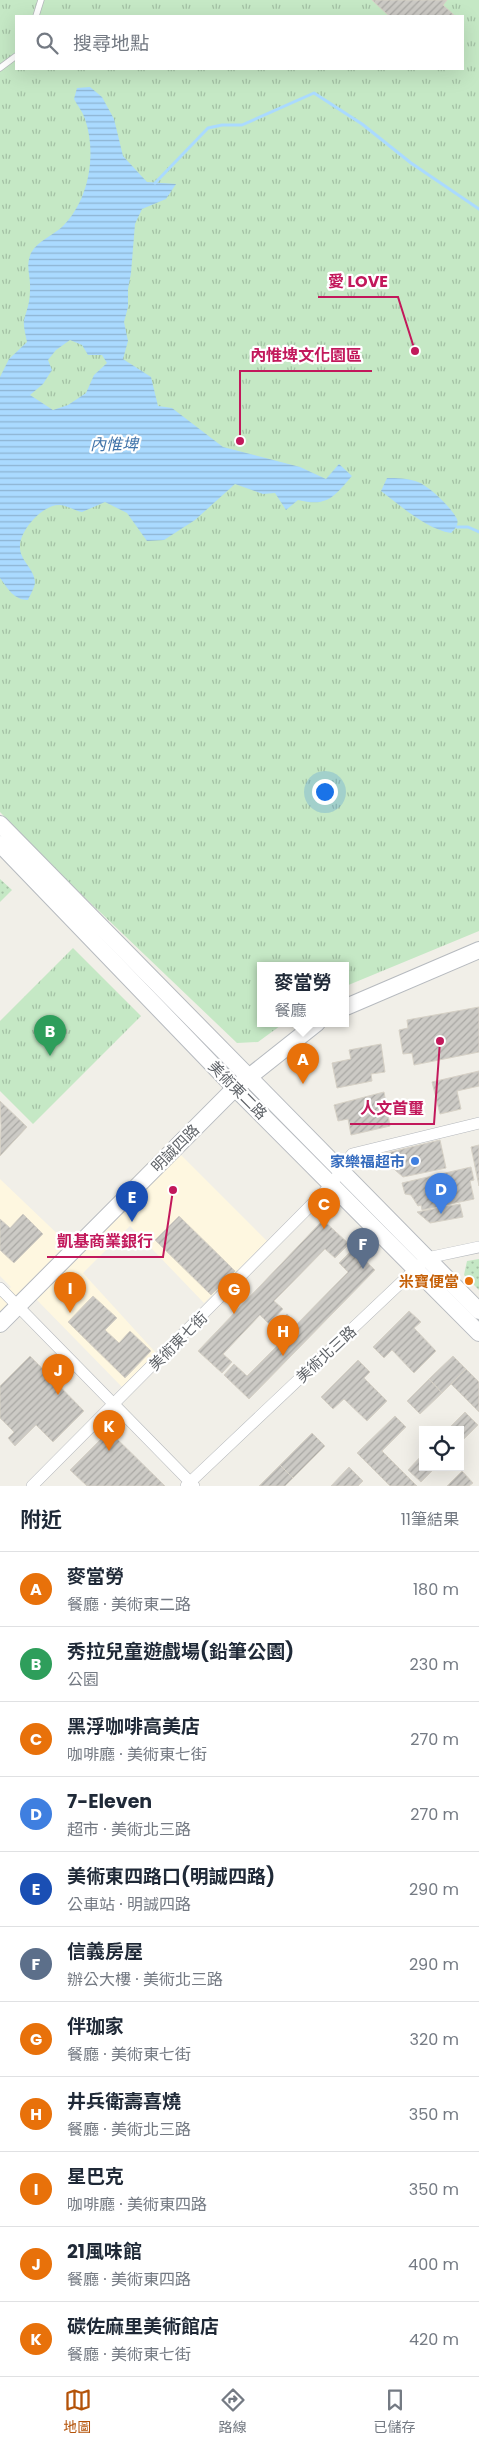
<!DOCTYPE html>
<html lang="zh-TW">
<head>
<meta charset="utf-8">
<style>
	body { margin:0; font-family:Poppins,"Noto Sans TC",sans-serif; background:#f6f6f7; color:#1f2937 }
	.controls { position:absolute; right:15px; bottom:15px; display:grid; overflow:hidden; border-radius:0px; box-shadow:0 5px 20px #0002 }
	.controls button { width:45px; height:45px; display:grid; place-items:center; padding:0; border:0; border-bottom:1px solid #e0e1e3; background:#fff; color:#1f2937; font:25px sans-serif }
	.you { position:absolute; left:324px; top:791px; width:18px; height:18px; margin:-12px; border:4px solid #fff; border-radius:50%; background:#1a73e8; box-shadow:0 0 0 8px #1a73e833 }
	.badge { display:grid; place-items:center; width:32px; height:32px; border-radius:50%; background:#b45309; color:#fff; font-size:16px; font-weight:700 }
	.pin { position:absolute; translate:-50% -41px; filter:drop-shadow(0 1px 2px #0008) }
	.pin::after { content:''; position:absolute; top:26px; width:18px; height:15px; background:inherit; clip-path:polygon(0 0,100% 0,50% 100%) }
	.popup { position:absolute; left:257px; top:962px; width:92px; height:65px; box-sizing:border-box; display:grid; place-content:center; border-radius:0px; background:#fff; filter:drop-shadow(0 1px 4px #0005); font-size:16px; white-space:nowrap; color:#747a83 }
	.popup b { font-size:19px; color:#1f2937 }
	.popup::after { content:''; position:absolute; left:50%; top:100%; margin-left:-10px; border:10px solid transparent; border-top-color:#fff }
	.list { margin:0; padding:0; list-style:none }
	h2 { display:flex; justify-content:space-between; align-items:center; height:65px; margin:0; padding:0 20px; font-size:21px }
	h2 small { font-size:16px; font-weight:400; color:#747a83 }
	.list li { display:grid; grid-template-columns:32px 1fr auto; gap:15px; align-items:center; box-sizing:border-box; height:75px; padding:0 20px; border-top:1px solid #e0e1e3 }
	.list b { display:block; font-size:19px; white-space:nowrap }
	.list p { margin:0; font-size:16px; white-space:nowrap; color:#747a83 }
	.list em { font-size:16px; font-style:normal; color:#747a83 }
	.icon { flex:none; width:28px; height:28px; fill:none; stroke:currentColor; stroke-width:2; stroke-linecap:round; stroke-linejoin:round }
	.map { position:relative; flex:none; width:479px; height:1486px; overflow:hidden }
	.search { position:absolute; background:#fff; box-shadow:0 5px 20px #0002; left:15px; right:15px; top:15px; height:55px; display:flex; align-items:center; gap:12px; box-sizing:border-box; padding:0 18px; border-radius:0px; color:#747a83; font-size:19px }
	.sheet { height:890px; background:#fff }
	nav { display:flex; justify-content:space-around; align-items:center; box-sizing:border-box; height:70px; border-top:1px solid #e0e1e3; background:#fff; font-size:14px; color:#747a83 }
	nav a { display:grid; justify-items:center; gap:2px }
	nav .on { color:#b45309 }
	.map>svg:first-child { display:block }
	.commercial { fill:#fef7e0 }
	.grass { fill:url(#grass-dots) }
	.park { fill:url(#park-tufts); fill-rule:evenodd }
	.water { fill:url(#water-rules); fill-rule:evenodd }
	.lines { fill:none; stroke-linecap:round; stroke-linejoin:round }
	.stream { stroke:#aadaff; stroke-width:3 }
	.building { fill:url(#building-hatch); stroke:#d6d1c6 }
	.lane-casing { stroke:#b5b8bc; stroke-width:7 }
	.street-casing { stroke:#b5b8bc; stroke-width:12 }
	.secondary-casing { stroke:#b6babf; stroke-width:18 }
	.lane { stroke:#fff; stroke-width:5.5 }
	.street { stroke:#fff; stroke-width:11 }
	.secondary { stroke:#fff; stroke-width:16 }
	.shop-dot { fill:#3f7fe0; stroke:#fff; stroke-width:2 }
	.food-dot { fill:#e8710a; stroke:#fff; stroke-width:2 }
	.labels { text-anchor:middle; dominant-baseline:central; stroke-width:4.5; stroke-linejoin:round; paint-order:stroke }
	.street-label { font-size:15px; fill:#5f6368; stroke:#fff }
	.shop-label { font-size:15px; font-weight:bold; fill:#366cbe; stroke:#fff; text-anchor:end }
	.food-label { font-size:15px; font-weight:bold; fill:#c56008; stroke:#fff; text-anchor:end }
	.water-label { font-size:16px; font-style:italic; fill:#4174aa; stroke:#fff }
	.leader { fill:none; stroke:#c2185b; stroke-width:2 }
	.callout-dot { fill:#c2185b; stroke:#fff; stroke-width:2 }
	.callout-label { font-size:16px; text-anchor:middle; font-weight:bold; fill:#c2185b; stroke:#fff; stroke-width:4.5; stroke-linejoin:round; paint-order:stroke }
</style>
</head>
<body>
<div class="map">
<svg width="479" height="1486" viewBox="0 0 479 1486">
	<defs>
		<pattern id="grass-dots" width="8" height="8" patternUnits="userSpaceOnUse" patternTransform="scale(1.25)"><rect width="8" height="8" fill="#c5e8c5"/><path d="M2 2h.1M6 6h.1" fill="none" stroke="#a3c0a4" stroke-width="1.8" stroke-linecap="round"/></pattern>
		<pattern id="park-tufts" width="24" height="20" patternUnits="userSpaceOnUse" patternTransform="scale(1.25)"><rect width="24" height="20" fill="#c5e8c5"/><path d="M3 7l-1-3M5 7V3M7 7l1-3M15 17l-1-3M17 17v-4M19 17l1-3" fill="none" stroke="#a3c0a4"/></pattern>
		<pattern id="water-rules" width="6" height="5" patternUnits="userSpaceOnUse" patternTransform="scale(1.25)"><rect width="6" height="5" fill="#aadaff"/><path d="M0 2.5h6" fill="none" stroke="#8eb4d2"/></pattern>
		<pattern id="building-hatch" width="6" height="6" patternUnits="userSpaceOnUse" patternTransform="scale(1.25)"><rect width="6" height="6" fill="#cccac5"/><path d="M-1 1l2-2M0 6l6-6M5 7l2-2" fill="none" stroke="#a9a8a4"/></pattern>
	</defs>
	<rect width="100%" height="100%" fill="#f1efe8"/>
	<path class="commercial" d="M168,1142L267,1241L204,1303L130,1226L83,1273L156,1353L122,1387L36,1299L0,1334V1297L11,1287L0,1276V1179L68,1244Z"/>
	<g class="grass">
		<path d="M0,879L12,890L0,902Z"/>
		<path d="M479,1259V1290L464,1275L467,1261Z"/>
	</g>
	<g class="park">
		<path d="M0,0H479V931L346,986V965H260V1023H284L258,1042L237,1043L56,870L0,812ZM16,16H463V69H16Z"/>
		<path d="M73,948L141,1016L33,1124L0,1091V1021Z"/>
	</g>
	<g class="water">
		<path d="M90,87L102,97L114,119L123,156L147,182L176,184L166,199L142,209L135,224L131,273L128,289V307L124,322L128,341L123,359L151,377L158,406L172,408L223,447L300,467L326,479L339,464L352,476C333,498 327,507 298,500L286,510L275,493L263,494L235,484L195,520L164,540L147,541L127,513L105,502L82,512C76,511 65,505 60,505C43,504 20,530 20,546C19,560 34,568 35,582C35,587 30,595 28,600C14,600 8,589 0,578V377L9,359L27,342C26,336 23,326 24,320C27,309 30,303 30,290C31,276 25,267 31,253C38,240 53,236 63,226C89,200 97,154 85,119C83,112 77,105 74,99L77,88ZM70,340L82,345L88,355H102L107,363L94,375L86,393L68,405L53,410L30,395L43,384L52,370L48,360L56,350Z"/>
		<path d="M387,478C396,478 408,478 418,482C430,487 451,507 457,519C459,525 455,529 451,533C426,529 401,506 381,491Z"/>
	</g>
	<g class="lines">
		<g class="stream">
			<path d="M155,183L208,128L222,125H242L314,93L362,124L411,163L479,209"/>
			<path d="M457,527H468L479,532"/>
		</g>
	</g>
	<g class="building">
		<path d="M372,0H447L443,5L455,16H389Z"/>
		<path d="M479,1007V1052L414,1065L412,1053L403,1054L399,1030L408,1028L407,1020Z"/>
		<path d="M381,1044L385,1072L371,1074L372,1081L337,1088L332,1063L351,1059L349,1050Z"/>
		<path d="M479,1071V1086L457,1091L461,1109L440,1114L432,1082Z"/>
		<path d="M384,1092L390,1126L351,1135L348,1119L338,1121L334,1105Z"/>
		<path d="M0,1101L27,1127L0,1156L1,1126Z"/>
		<path d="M440,1140L446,1168L403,1177L378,1155Z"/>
		<path d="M479,1145V1186L471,1147Z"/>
		<path d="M471,1167L474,1180L470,1181L474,1199L422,1210L421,1205L418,1206L411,1195L405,1194L402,1183Z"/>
		<path d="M460,1204L463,1217L430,1223L417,1212Z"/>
		<path d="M23,1214L43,1234L14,1263L0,1250V1219L10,1228Z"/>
		<path d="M179,1216L235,1271L211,1295L155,1240Z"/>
		<path d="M323,1220L349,1244L335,1258L325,1249L274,1301L283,1309L269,1324L260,1315L223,1354L232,1362L222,1373L198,1351Z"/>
		<path d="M353,1249L375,1270L249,1399L224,1375L234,1364L247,1376L285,1338L274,1327L287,1314L297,1324L348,1272L339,1263Z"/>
		<path d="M93,1296L117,1318L105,1330L119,1343L130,1331L151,1351L125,1378L68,1322Z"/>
		<path d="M409,1311L421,1322L414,1328L436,1351L414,1373L392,1350L384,1358L373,1347Z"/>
		<path d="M30,1356L84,1411L53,1442L36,1425L15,1446L8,1438L14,1432L0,1418V1386Z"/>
		<path d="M453,1356L466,1369L442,1393L429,1379Z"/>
		<path d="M358,1360L370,1372L364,1378L387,1401L367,1421L344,1399L333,1409L321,1397Z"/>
		<path d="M466,1369L479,1382V1412L451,1384Z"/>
		<path d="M429,1379L442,1393L420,1414L407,1401Z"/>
		<path d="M465,1412L478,1425L460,1443V1430H447Z"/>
		<path d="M395,1416L406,1427L382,1451L417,1486H390L357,1453Z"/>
		<path d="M109,1431L165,1486H87L70,1470Z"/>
		<path d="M312,1433L325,1446L293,1478L280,1465Z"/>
		<path d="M423,1454V1467H436L421,1482L408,1470Z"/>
		<path d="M280,1465L293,1478L285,1486H259Z"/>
		<path d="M349,1467L363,1481L358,1486H331Z"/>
		<path d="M462,1471L473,1483L469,1486H447Z"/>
	</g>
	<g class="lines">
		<defs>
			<g id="lane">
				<path d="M36,16L41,0"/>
				<path d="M0,68L16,56"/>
			</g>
			<g id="street">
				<path d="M0,1288L194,1486"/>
				<path d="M32,1486L331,1185L352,1154L479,1123"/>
				<path d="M186,1486L427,1258L479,1247"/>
			</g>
			<g id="secondary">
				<path d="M0,824L479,1311"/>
				<path d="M0,844L235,1088L479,1333"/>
				<path d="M346,1007L479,950"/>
				<path d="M0,1324L235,1088L317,1023"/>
			</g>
		</defs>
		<use href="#lane" class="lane-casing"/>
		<use href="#street" class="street-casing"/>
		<use href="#secondary" class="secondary-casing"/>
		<use href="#lane" class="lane"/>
		<use href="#street" class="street"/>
		<use href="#secondary" class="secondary"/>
	</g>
	<circle class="shop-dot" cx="415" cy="1161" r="5"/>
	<circle class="food-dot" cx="469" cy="1281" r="5"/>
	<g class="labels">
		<g class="street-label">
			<text transform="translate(238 1090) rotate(45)">美術東二路</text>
			<text transform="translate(175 1148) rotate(-45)">明誠四路</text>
			<text transform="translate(178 1341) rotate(-45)">美術東七街</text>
			<text transform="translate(326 1354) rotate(-43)">美術北三路</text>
		</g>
		<g class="shop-label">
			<text x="405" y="1161">家樂福超市</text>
		</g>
		<g class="food-label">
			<text x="459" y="1281">米寶便當</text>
		</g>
		<g class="water-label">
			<text x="114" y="444">內惟埤</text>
		</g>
	</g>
	<path class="leader" d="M415 351L398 297H318M240 441L240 371H372M440 1041L434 1124H350M173 1190L163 1257H47"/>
	<g class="callout-dot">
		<circle cx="415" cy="351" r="5"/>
		<circle cx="240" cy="441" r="5"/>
		<circle cx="440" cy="1041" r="5"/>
		<circle cx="173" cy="1190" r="5"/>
	</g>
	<g class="callout-label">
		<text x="358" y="287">愛 LOVE</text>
		<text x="306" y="361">內惟埤文化園區</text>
		<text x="392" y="1114">人文首璽</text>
		<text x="105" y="1247">凱基商業銀行</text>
	</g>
</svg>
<div class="controls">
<button><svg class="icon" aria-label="locate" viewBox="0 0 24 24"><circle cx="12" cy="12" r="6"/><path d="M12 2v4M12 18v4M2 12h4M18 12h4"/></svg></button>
</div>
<div class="you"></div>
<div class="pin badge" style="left:303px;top:1084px;background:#e8710a">A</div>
<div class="popup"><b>麥當勞</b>餐廳</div>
<div class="pin badge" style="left:50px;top:1056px;background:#2e9e5b">B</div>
<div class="pin badge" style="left:324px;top:1229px;background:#e8710a">C</div>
<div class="pin badge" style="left:441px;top:1214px;background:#3f7fe0">D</div>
<div class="pin badge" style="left:132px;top:1222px;background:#1a4fb4">E</div>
<div class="pin badge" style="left:363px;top:1269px;background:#5c6f8a">F</div>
<div class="pin badge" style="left:234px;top:1314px;background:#e8710a">G</div>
<div class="pin badge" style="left:283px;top:1356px;background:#e8710a">H</div>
<div class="pin badge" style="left:70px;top:1313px;background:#e8710a">I</div>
<div class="pin badge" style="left:58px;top:1395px;background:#e8710a">J</div>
<div class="pin badge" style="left:109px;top:1451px;background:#e8710a">K</div>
<div class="search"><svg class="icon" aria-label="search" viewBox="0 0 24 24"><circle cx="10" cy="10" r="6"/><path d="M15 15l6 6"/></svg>搜尋地點</div>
</div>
<section class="sheet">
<h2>附近<small>11筆結果</small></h2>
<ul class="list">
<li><span class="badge" style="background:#e8710a">A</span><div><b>麥當勞</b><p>餐廳 · 美術東二路</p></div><em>180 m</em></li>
<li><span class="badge" style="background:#2e9e5b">B</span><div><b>秀拉兒童遊戲場(鉛筆公園)</b><p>公園</p></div><em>230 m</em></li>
<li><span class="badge" style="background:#e8710a">C</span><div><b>黑浮咖啡高美店</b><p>咖啡廳 · 美術東七街</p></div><em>270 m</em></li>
<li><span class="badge" style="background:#3f7fe0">D</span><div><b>7-Eleven</b><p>超市 · 美術北三路</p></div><em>270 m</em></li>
<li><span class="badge" style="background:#1a4fb4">E</span><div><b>美術東四路口(明誠四路)</b><p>公車站 · 明誠四路</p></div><em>290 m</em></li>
<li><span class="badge" style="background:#5c6f8a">F</span><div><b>信義房屋</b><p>辦公大樓 · 美術北三路</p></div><em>290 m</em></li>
<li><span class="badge" style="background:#e8710a">G</span><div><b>伴珈家</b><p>餐廳 · 美術東七街</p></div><em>320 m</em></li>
<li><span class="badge" style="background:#e8710a">H</span><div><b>井兵衛壽喜燒</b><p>餐廳 · 美術北三路</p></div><em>350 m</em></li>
<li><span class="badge" style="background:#e8710a">I</span><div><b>星巴克</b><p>咖啡廳 · 美術東四路</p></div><em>350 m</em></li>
<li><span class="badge" style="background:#e8710a">J</span><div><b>21風味館</b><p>餐廳 · 美術東四路</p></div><em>400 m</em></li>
<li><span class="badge" style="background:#e8710a">K</span><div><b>碳佐麻里美術館店</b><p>餐廳 · 美術東七街</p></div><em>420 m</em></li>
</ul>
</section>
<nav>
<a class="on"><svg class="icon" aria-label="map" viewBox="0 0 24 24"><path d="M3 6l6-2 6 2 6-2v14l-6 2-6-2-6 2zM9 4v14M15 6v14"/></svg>地圖</a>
<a><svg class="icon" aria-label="directions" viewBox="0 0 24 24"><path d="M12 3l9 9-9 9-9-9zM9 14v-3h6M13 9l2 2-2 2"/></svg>路線</a>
<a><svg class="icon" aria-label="saved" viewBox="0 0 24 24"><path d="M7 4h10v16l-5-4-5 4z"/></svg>已儲存</a>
</nav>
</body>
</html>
